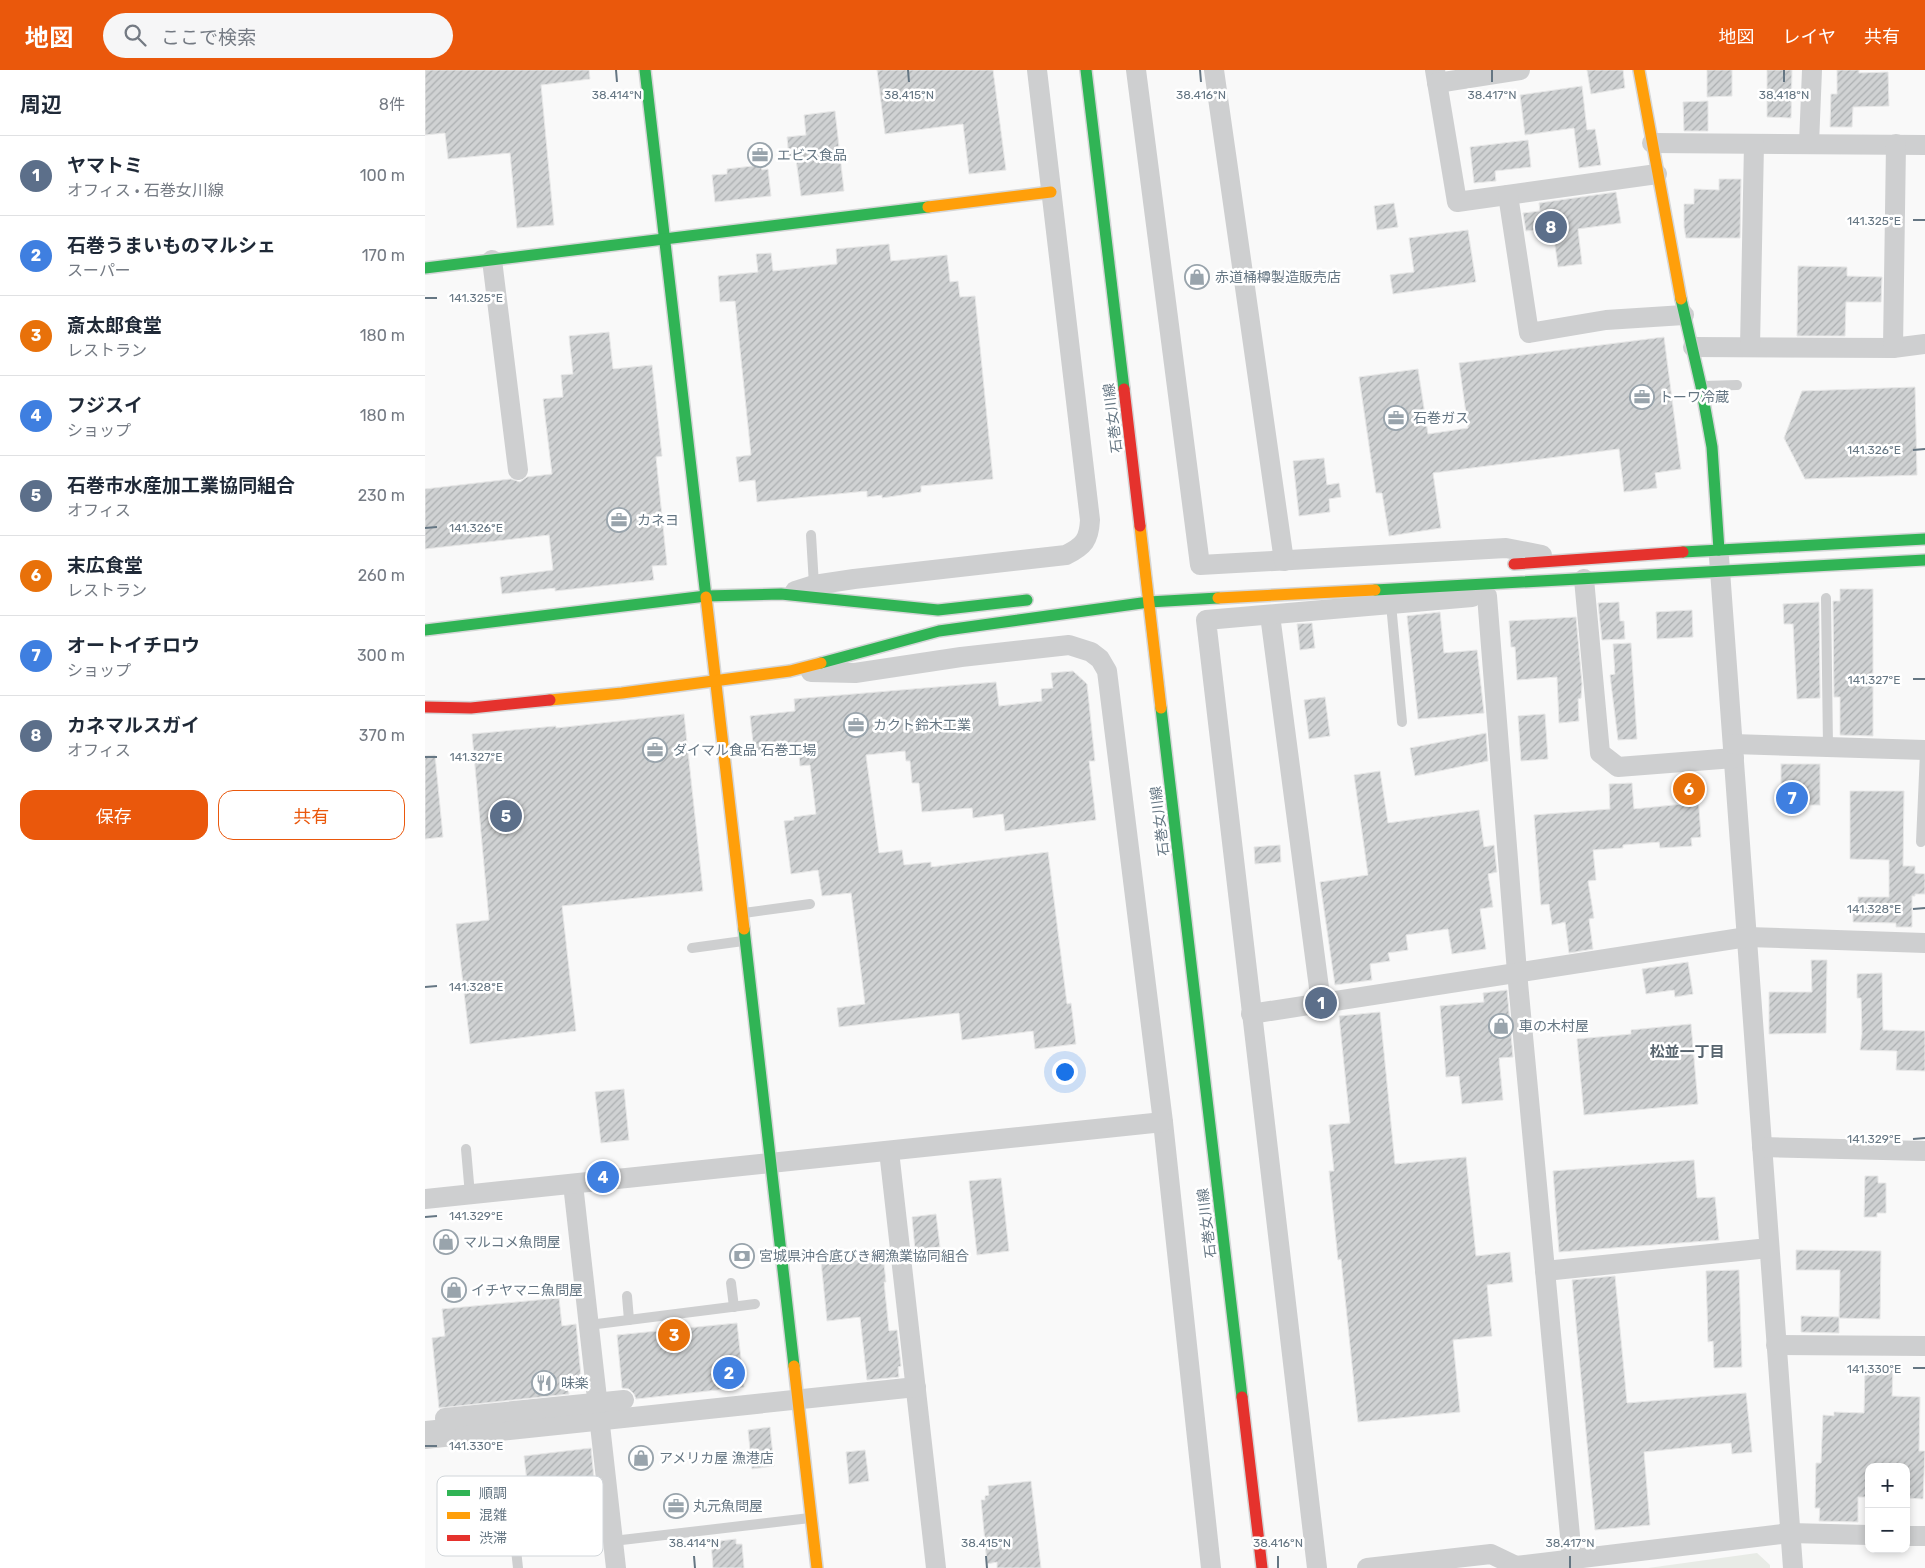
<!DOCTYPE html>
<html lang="ja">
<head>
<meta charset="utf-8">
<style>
	body { margin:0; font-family:Rubik,"Noto Sans JP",sans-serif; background:#f6f6f7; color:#1f2937 }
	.controls { position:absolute; right:15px; bottom:15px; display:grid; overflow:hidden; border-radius:10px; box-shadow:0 2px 8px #0003 }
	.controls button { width:45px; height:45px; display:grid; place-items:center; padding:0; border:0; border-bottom:1px solid #e0e1e3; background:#fff; color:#1f2937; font:25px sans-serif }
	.you { position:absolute; left:639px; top:1001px; width:18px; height:18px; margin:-12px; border:4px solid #fff; border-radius:50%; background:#1a73e8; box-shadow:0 0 0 8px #1a73e833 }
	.badge { display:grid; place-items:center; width:32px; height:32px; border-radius:50%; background:#ea580c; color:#fff; font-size:16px; font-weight:700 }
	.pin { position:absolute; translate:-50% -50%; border:2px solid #fff; box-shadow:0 1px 5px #0006 }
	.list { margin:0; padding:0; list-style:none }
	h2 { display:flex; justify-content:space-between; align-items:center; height:65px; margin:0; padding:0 20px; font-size:21px }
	h2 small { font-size:16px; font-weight:400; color:#747a83 }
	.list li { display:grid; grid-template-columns:32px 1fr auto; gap:15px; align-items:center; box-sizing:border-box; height:80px; padding:0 20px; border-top:1px solid #e0e1e3 }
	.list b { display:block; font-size:19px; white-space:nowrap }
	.list p { margin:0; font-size:16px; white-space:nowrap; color:#747a83 }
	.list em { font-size:16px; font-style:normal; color:#747a83 }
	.actions { display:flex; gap:10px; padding:15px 20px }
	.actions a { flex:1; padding:11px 0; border:1px solid #ea580c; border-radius:15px; text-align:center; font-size:18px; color:#ea580c }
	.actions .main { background:#ea580c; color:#fff }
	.icon { flex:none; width:28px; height:28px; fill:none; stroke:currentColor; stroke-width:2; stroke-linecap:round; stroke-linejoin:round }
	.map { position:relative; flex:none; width:1500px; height:1498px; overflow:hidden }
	header { display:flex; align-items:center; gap:30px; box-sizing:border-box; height:70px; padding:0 25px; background:#ea580c; color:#fff }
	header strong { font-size:24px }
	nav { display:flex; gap:28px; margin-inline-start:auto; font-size:18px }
	.search { width:350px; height:45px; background:#f6f6f7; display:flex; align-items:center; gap:12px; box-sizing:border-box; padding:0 18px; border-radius:28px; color:#747a83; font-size:19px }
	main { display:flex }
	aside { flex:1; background:#fff }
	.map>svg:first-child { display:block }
	.park { fill:#e8ebe6 }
	.building { fill:url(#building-hatch); stroke:#e8e8e8 }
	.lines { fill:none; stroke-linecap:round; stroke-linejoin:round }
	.fast-casing { stroke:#d5d6d7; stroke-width:14 }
	.slow-casing { stroke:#d5d6d7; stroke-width:14 }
	.jam-casing { stroke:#d5d6d7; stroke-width:14 }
	.lane { stroke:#cecfd0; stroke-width:10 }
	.street { stroke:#cecfd0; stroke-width:20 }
	.fast { stroke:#30b455; stroke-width:11 }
	.slow { stroke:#ff9f0a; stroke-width:11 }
	.jam { stroke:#e5322d; stroke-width:11 }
	.street-bridge { stroke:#cecfd0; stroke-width:20 }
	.ticks { fill:none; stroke:#657683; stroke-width:2 }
	.labels { text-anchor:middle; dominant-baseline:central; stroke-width:5; stroke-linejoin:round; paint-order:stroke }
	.poi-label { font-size:14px; fill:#657683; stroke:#fff; text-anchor:start }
	.street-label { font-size:14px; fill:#657683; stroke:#fff }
	.neighbourhood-label { font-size:15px; font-weight:bold; fill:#57646e; stroke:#fff }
	.key { fill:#fff; stroke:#d1d6da; stroke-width:1 }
	.key-label { font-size:14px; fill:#657683 }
	.ticks-label { font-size:12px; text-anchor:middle; fill:#657683; stroke:#fff; stroke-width:5; stroke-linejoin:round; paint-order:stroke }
</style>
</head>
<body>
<header>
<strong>地図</strong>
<div class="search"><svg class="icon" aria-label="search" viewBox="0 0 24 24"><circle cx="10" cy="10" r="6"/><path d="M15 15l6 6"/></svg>ここで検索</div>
<nav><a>地図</a><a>レイヤ</a><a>共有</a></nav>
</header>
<main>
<aside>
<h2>周辺<small>8件</small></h2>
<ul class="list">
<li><span class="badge" style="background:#5c6f8a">1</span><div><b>ヤマトミ</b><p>オフィス · 石巻女川線</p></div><em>100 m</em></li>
<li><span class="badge" style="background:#3f7fe0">2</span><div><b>石巻うまいものマルシェ</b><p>スーパー</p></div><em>170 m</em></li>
<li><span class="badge" style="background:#e8710a">3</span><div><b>斎太郎食堂</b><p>レストラン</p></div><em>180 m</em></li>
<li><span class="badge" style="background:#3f7fe0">4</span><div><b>フジスイ</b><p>ショップ</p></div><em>180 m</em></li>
<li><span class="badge" style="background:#5c6f8a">5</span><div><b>石巻市水産加工業協同組合</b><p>オフィス</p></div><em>230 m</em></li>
<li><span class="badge" style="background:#e8710a">6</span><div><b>末広食堂</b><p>レストラン</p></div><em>260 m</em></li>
<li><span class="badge" style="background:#3f7fe0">7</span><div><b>オートイチロウ</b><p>ショップ</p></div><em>300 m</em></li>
<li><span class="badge" style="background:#5c6f8a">8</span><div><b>カネマルスガイ</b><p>オフィス</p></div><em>370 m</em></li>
</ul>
<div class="actions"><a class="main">保存</a><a>共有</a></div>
</aside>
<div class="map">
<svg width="1500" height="1498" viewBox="0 0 1500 1498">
	<defs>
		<pattern id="building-hatch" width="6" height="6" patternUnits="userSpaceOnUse" patternTransform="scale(1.25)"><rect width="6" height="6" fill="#d0d2d3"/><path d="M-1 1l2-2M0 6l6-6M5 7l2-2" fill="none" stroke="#acafb1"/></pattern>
	</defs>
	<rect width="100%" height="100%" fill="#f9f9f9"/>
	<path class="park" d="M1332,1483L1345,1495V1498H1223Z"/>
	<g class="building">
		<path d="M0,0H164L165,9L116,15L129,155L92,158L85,83L23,89L20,63L0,65Z"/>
		<path d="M452,0H568L581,100L544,104L538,54L460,64Z"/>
		<path d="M1162,0H1198L1200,18L1166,24Z"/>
		<path d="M1282,0H1307V26L1282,27Z"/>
		<path d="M1342,0H1367L1366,48L1342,47Z"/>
		<path d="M1412,0H1434V3L1463,2L1464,36L1428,37L1427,57H1405L1406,24H1412Z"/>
		<path d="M1157,16L1162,60L1170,59L1176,95L1154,98L1149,58L1100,65L1095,25Z"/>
		<path d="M1283,31V61H1259L1258,32Z"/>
		<path d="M410,41L419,121L376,126L371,89H364L362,67L381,65L379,45Z"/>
		<path d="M1103,70L1106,97L1070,101L1071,111L1049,113L1045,77Z"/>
		<path d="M336,95L337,100L343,99L346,126L290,132L287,105L302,104V99Z"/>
		<path d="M1294,109H1316L1315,168H1261L1259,157V134H1269V119L1294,120Z"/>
		<path d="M1191,122L1196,153L1153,159L1157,194L1133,197L1129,168L1118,169L1117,159L1101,161L1098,143L1115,141L1114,133Z"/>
		<path d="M969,133L973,157L952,160L949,136Z"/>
		<path d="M1043,160L1051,212L968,224L965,205L989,202L984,168Z"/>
		<path d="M464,174L466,191L522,185L525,212L533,211L535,227L550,226L568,409L496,416V422L457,428V425L442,427V421L332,432L330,410L314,412L311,387L326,385L310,231L295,232L293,206L333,202L331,184L346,183L348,201L412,194L411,179Z"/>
		<path d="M1373,196L1422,197V206L1457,207L1456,232H1421L1420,266H1372Z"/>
		<path d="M184,262L188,299L227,295L237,386L231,387L242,495L227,496L229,510L130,521V518L77,524L75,507L128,500L124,465L0,479V419L86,409L95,412L102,407L127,404L118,329L138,327L136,305L148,304L144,266Z"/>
		<path d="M1239,267L1256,399L1230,403L1232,418L1199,422L1194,379L1008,403L1016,458L964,466L957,423H951L934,307L993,299L1003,364L1043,358L1034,293Z"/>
		<path d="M1490,317L1492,405L1380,409L1359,368L1377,321Z"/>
		<path d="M899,388L902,415L914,413L916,427L904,429L905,442L874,446L868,391Z"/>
		<path d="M1415,519H1448V666L1415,665V627H1409L1408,531H1415Z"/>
		<path d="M1194,532L1195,551H1199L1200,569L1177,570L1173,533Z"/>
		<path d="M1394,532L1395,628L1372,629L1368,554H1359L1358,534Z"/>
		<path d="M1267,540L1268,567L1232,569L1231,542Z"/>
		<path d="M1015,542L1019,583L1052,580L1059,643L993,649L982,546Z"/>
		<path d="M1151,547L1157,614L1156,628L1153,629L1154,651L1134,653L1132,607L1092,610L1090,577H1086L1084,551Z"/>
		<path d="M887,553L890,578L875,580L872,554Z"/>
		<path d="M1206,573L1212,669L1193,670L1185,605L1190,604L1188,574Z"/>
		<path d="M648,601L662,614L670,691H664L671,750L580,761L578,744L548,748L547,738L497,742L494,713H487L485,691H481L480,681L441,685L454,783L477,780L479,795L506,792V797L623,782L642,934L646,933L651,974L610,979L608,961L537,970L534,943L414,957L412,938L440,934L426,823L397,826L393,800L366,804L359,751L369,750V747L391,744L385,695L375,696L373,676L329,681L325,646L370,641L369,629L571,612L574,636L617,631L616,619L628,618L626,603Z"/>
		<path d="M900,627L905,666L884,669L879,630Z"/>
		<path d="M259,644L278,821L137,836L151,961L45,974L31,854L64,850L47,664L131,656V658Z"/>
		<path d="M1120,644L1123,689L1096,691L1093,646Z"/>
		<path d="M1061,663L1063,691L990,706L985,678Z"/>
		<path d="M10,685L18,767L0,769V686Z"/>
		<rect x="1356" y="694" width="39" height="41"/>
		<path d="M955,701L963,753L1054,740L1059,777L1069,775L1072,802L1063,804L1068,837L1055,839L1061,879L1027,884L1023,859L981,865L983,880L963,883L965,891L945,894L947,910L910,915L895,812L943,805L929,705Z"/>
		<path d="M1272,710L1276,767L1266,768L1267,776L1235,778L1234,772L1198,775V778L1168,780L1171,810L1163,811L1169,848L1164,849L1168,879L1144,883L1140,852L1127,855L1124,834L1116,835L1109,745L1185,739L1184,714L1207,713L1209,739L1258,734L1257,711Z"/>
		<path d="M1425,721H1479L1478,796H1490V803L1500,804V824H1490V826H1487V857H1471V853L1428,852V838H1433V827H1464V790L1425,789Z"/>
		<path d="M855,775L856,792L830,794L829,777Z"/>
		<path d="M1386,890H1402L1401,963L1344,964V922H1387Z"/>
		<path d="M1263,892L1268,924L1250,927L1249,920L1221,924L1217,899Z"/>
		<path d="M1457,903L1458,960L1500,961V1001L1471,1000L1472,981L1435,980L1437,964L1436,928H1432V904Z"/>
		<path d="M1082,920L1088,987L1074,988L1078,1030L1037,1034L1034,1006L1021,1007L1015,936L1059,932L1058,923Z"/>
		<path d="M955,942L970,1094L1041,1087L1051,1186L1085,1182L1088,1212L1062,1215L1067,1266L1028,1270L1035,1342L933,1352L916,1189L913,1190L904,1101H909L904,1055L925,1053L914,946Z"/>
		<path d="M1266,954L1273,1034L1159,1045L1152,969L1206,964V960Z"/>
		<path d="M199,1019L204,1070L176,1073L170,1022Z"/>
		<path d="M1269,1090L1272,1128L1290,1127L1294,1170L1134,1182L1128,1101Z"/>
		<path d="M1440,1106H1453V1113H1461V1143H1452V1147H1439Z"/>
		<path d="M576,1108L584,1181L552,1185L544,1111Z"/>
		<path d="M511,1144L515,1177L490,1180L487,1147Z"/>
		<path d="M1371,1180L1456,1181L1455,1249L1414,1248L1415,1200H1371Z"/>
		<path d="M458,1185L461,1212H459L464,1261L472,1260L476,1296L473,1297L474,1307L442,1310L435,1247L402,1251L396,1191Z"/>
		<path d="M1314,1200L1317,1297L1289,1298L1288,1271L1283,1272L1281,1201Z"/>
		<path d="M1190,1206L1202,1333L1321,1323L1327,1382L1307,1384L1306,1373L1219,1382L1225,1455L1170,1460L1147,1210Z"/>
		<path d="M134,1228L137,1256L151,1254L157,1317L143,1318L144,1324L14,1338L7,1268L20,1266L17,1239Z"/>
		<path d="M1376,1246L1414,1247V1263L1376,1262Z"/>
		<path d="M312,1253L319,1317L211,1329L209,1324L204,1319L197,1318L192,1265Z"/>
		<path d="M1440,1298L1468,1299L1467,1326L1495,1327L1494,1381H1500L1498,1429L1481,1428V1397H1444V1427H1433V1452L1394,1451L1395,1438H1390L1391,1393H1396L1398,1345L1409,1346V1342L1439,1343Z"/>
		<path d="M345,1357L349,1396L327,1399L323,1360Z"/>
		<path d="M166,1378L171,1430L105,1438L99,1386Z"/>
		<path d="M440,1380L444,1411L424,1414L421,1382Z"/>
		<path d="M606,1411L616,1498H572V1492L562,1494L556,1430H560V1426L564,1425L563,1416Z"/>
		<path d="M311,1469V1474H317L319,1498H288L286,1472Z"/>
	</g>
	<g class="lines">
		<defs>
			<g id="fast">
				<path d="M220,0L281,527"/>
				<path d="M661,0L699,319"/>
				<path d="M0,198L503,137"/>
				<path d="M1256,229L1276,316L1287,377L1294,480"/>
				<path d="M1258,482L1500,469"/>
				<path d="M950,520L1500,490"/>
				<path d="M0,560L281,526L356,524L513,540L602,530"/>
				<path d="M396,593L514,561L724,532L793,528"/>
				<path d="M736,638L817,1327"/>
				<path d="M319,859L369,1296"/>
			</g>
			<g id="slow">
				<path d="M1214,0L1256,229"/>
				<path d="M503,137L626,122"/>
				<path d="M715,456L736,638"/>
				<path d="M281,527L319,859"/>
				<path d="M793,528L950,520"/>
				<path d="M125,630L197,623L365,601L396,593"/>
				<path d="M369,1296L392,1498"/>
			</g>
			<g id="jam">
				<path d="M699,319L715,456"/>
				<path d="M1089,494L1258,482"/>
				<path d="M0,637L46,638L125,630"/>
				<path d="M817,1327L837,1498"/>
			</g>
		</defs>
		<use href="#fast" class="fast-casing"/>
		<use href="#slow" class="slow-casing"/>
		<use href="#jam" class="jam-casing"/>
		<g class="lane">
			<path d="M1278,316L1312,315"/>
			<path d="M386,465L389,515"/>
			<path d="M1401,528L1403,677"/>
			<path d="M966,534L977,652"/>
			<path d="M1496,772L1500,682"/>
			<path d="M319,843L385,834"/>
			<path d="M267,878L318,871"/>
			<path d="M41,1079L45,1125"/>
			<path d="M306,1213L309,1237"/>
			<path d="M202,1226L204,1250"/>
			<path d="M164,1255L330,1234"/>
			<path d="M88,1452L93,1498"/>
			<path d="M188,1471L385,1448"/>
		</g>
		<g class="street">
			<path d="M711,0L775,495L1081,478L1117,485"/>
			<path d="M789,0L859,491"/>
			<path d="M1010,0L1032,132L1232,104"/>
			<path d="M1012,13L1095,0"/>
			<path d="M1227,73L1500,75"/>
			<path d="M1384,74L1387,0"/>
			<path d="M1083,125L1104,263L1181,250L1259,245"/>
			<path d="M67,190L93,400"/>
			<path d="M1268,277L1468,278L1500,274"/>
			<path d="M1325,277L1329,74"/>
			<path d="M1468,278L1471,74"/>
			<path d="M1294,487L1368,1498"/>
			<path d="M1159,509L1175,683L1193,697L1309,688"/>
			<path d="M370,521L389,515L429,509L641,485C659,476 664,470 665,450L612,0"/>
			<path d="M1062,526L1092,902L1148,1498"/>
			<path d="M845,545L896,933"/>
			<path d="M386,602L430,603L536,587L644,575L666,582L675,589L682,601L738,1052L786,1498"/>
			<path d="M1308,674L1500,680"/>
			<path d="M826,944L1322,867L1500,873"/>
			<path d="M1337,1077L1500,1081"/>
			<path d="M464,1081L511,1498"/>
			<path d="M148,1114L191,1498"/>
			<path d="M0,1129L738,1052"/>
			<path d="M1120,1201L1344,1178"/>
			<path d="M1351,1275L1500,1276"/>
			<path d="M0,1369L491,1317"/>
			<path d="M1481,1466H1500"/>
			<path d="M892,1498L781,550L1047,527"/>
			<path d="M942,1498L1066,1484L1091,1496"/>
			<path d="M1088,1498L1091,1496L1365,1463L1444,1465"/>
		</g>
		<use href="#fast" class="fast"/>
		<use href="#slow" class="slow"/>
		<use href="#jam" class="jam"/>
		<path class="street-bridge" d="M0,1361L21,1359L20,1348L199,1330"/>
	</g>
	<path class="ticks" d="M191,0L192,12M483,0L484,12M775,0L776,12M1067,0V12M1359,0V12M1488,150H1500M0,228H12M1488,380L1500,379M0,458L12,457M1488,609H1500M0,687H12M1488,839L1500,838M0,917L12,916M1488,1069L1500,1068M0,1147L12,1146M1488,1298H1500M0,1376H12M269,1486L270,1498M561,1486L562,1498M853,1486V1498M1145,1486V1498"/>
	<defs>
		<symbol id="office-ring" viewBox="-11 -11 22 22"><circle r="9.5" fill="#fff" stroke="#99a4ac" stroke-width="1.5"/><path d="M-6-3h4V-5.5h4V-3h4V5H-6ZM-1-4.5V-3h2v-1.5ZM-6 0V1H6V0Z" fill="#99a4ac"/></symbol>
		<symbol id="shop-ring" viewBox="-11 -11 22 22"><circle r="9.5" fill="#fff" stroke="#99a4ac" stroke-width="1.5"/><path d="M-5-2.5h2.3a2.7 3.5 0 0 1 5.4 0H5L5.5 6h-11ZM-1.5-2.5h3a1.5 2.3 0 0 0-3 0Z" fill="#99a4ac"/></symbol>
		<symbol id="bank-ring" viewBox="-11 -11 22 22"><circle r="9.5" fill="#fff" stroke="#99a4ac" stroke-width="1.5"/><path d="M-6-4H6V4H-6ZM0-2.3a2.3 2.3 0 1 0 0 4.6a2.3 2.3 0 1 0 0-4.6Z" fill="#99a4ac"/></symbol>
		<symbol id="restaurant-ring" viewBox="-11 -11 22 22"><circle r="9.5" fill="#fff" stroke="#99a4ac" stroke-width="1.5"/><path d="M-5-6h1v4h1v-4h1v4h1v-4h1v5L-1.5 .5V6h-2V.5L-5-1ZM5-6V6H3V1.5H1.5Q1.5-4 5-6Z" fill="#99a4ac"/></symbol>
	</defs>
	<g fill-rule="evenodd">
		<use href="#office-ring" x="321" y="71" width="28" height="28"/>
		<use href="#shop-ring" x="758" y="193" width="28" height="28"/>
		<use href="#office-ring" x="1203" y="313" width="28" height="28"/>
		<use href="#office-ring" x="957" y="334" width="28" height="28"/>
		<use href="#office-ring" x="180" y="436" width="28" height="28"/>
		<use href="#office-ring" x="417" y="641" width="28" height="28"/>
		<use href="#office-ring" x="216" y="666" width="28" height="28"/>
		<use href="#shop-ring" x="1062" y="942" width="28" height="28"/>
		<use href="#shop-ring" x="7" y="1158" width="28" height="28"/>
		<use href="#bank-ring" x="303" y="1172" width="28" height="28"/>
		<use href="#shop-ring" x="15" y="1206" width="28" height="28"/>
		<use href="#restaurant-ring" x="105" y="1299" width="28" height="28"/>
		<use href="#shop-ring" x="202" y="1374" width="28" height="28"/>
		<use href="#office-ring" x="237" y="1422" width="28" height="28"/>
	</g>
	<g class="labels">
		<g class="poi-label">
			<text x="352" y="85">エビス食品</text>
			<text x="790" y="207">赤道桶樽製造販売店</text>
			<text x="1234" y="327">トーワ冷蔵</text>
			<text x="988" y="348">石巻ガス</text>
			<text x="212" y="450">カネヨ</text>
			<text x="448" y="655">カクト鈴木工業</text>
			<text x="248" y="680">ダイマル食品 石巻工場</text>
			<text x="1094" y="956">車の木村屋</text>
			<text x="38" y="1172">マルコメ魚問屋</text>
			<text x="334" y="1186">宮城県沖合底びき網漁業協同組合</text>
			<text x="46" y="1220">イチヤマニ魚問屋</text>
			<text x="136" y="1313">味楽</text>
			<text x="234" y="1388">アメリカ屋 漁港店</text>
			<text x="268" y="1436">丸元魚問屋</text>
		</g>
		<g class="street-label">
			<text transform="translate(688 348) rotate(-97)">石巻女川線</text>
			<text transform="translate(735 751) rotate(-97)">石巻女川線</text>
			<text transform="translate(782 1153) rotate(-97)">石巻女川線</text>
		</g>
		<g class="neighbourhood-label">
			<text x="1262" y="982">松並一丁目</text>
		</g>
	</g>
	<rect x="12" y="1406" width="166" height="80" rx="8" class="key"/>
	<rect x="22" y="1420" width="23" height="6" fill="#30b455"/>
	<rect x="22" y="1442" width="23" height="7" fill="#ff9f0a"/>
	<rect x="22" y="1465" width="23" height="6" fill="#e5322d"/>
	<g class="key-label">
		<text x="54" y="1428">順調</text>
		<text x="54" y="1450">混雑</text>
		<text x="54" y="1473">渋滞</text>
	</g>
	<g class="ticks-label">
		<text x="192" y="29">38.414°N</text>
		<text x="484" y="29">38.415°N</text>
		<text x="776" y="29">38.416°N</text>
		<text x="1067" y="29">38.417°N</text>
		<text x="1359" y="29">38.418°N</text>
		<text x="1449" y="155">141.325°E</text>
		<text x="51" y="232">141.325°E</text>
		<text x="1449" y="384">141.326°E</text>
		<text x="51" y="462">141.326°E</text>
		<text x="1449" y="614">141.327°E</text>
		<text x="51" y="691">141.327°E</text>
		<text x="1449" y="843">141.328°E</text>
		<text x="51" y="921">141.328°E</text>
		<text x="1449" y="1073">141.329°E</text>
		<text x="51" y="1150">141.329°E</text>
		<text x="1449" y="1303">141.330°E</text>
		<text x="51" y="1380">141.330°E</text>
		<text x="269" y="1477">38.414°N</text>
		<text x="561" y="1477">38.415°N</text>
		<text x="853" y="1477">38.416°N</text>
		<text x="1145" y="1477">38.417°N</text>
	</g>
</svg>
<div class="controls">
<button>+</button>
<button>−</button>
</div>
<div class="you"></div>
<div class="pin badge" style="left:896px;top:933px;background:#5c6f8a">1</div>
<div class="pin badge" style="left:304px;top:1303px;background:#3f7fe0">2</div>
<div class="pin badge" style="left:249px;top:1265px;background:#e8710a">3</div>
<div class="pin badge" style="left:178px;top:1107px;background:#3f7fe0">4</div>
<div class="pin badge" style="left:81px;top:746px;background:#5c6f8a">5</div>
<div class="pin badge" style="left:1264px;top:719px;background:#e8710a">6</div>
<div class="pin badge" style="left:1367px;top:728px;background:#3f7fe0">7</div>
<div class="pin badge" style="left:1126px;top:157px;background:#5c6f8a">8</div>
</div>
</main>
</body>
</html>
